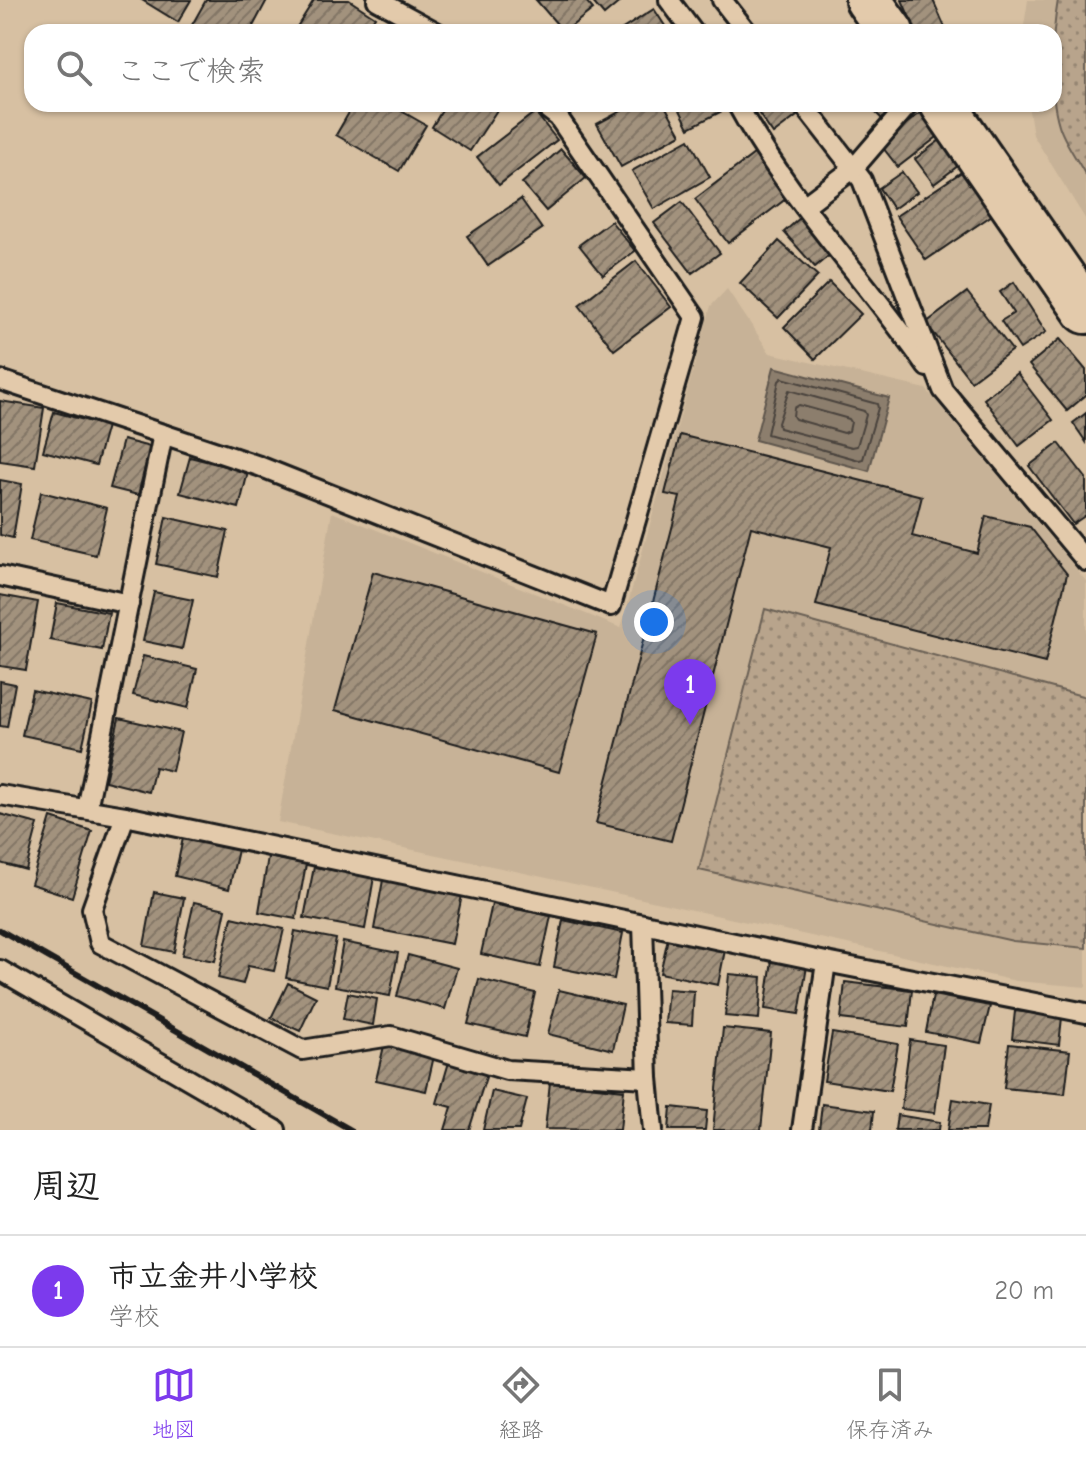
<!DOCTYPE html>
<html lang="ja">
<head>
<meta charset="utf-8">
<style>
	body { margin:0; font-family:"Comic Neue","Klee One",sans-serif; background:#f6f6f6; color:#222 }
	.you { position:absolute; left:654px; top:622px; width:28px; height:28px; margin:-20px; border:6px solid #fff; border-radius:50%; background:#1a73e8; box-shadow:0 0 0 12px #1a73e833 }
	.badge { display:grid; place-items:center; width:52px; height:52px; border-radius:50%; background:#7c3aed; color:#fff; font-size:26px; font-weight:700 }
	.pin { position:absolute; translate:-50% -66px; filter:drop-shadow(0 2px 4px #0008) }
	.pin::after { content:''; position:absolute; top:42px; width:28px; height:24px; background:inherit; clip-path:polygon(0 0,100% 0,50% 100%) }
	.list { margin:0; padding:0; list-style:none }
	h2 { display:flex; justify-content:space-between; align-items:center; height:104px; margin:0; padding:0 32px; font-size:34px }
	h2 small { font-size:26px; font-weight:400; color:#767676 }
	.list li { display:grid; grid-template-columns:52px 1fr auto; gap:24px; align-items:center; box-sizing:border-box; height:112px; padding:0 32px; border-top:2px solid #e0e0e0 }
	.list b { display:block; font-size:30px; white-space:nowrap }
	.list p { margin:0; font-size:26px; white-space:nowrap; color:#767676 }
	.list em { font-size:26px; font-style:normal; color:#767676 }
	.icon { flex:none; width:44px; height:44px; fill:none; stroke:currentColor; stroke-width:2; stroke-linecap:round; stroke-linejoin:round }
	.map { position:relative; flex:none; width:1086px; height:1130px; overflow:hidden }
	.search { position:absolute; background:#fff; box-shadow:0 2px 6px #0004; left:24px; right:24px; top:24px; height:88px; display:flex; align-items:center; gap:20px; box-sizing:border-box; padding:0 28px; border-radius:24px; color:#767676; font-size:30px }
	.sheet { height:216px; background:#fff }
	nav { display:flex; justify-content:space-around; align-items:center; box-sizing:border-box; height:112px; border-top:2px solid #e0e0e0; background:#fff; font-size:22px; color:#767676 }
	nav a { display:grid; justify-items:center; gap:4px }
	nav .on { color:#7c3aed }
	.map>svg:first-child { display:block }
	.built { fill:#c7b297 }
	.grass { fill:url(#grass-dots); stroke:#6a6054; stroke-width:2 }
	.water { fill:#8c7e6d; stroke:#5f574d; stroke-width:2 }
	.lines { fill:none; stroke-linecap:round; stroke-linejoin:round }
	.shore { stroke:#49433c; stroke-width:2 }
	.building { fill:url(#building-hatch); stroke:#1c1c1c; stroke-width:2 }
	.lane-casing { stroke:#1c1c1c; stroke-width:24 }
	.secondary-casing { stroke:#1c1c1c; stroke-width:50 }
	.lane { stroke:#e3caab; stroke-width:18 }
	.secondary { stroke:#e3caab; stroke-width:44 }
	.rail { stroke:#1c1c1c; stroke-width:6 }
</style>
</head>
<body>
<div class="map">
<svg width="1086" height="1130" viewBox="0 0 1086 1130">
	<defs>
		<pattern id="grass-dots" width="8" height="8" patternUnits="userSpaceOnUse" patternTransform="scale(2)"><rect width="8" height="8" fill="#b8a48c"/><path d="M2 2h.1M6 6h.1" fill="none" stroke="#958572" stroke-width="1.8" stroke-linecap="round"/></pattern>
		<pattern id="building-hatch" width="6" height="6" patternUnits="userSpaceOnUse" patternTransform="scale(2)"><rect width="6" height="6" fill="#a2927d"/><path d="M-1 1l2-2M0 6l6-6M5 7l2-2" fill="none" stroke="#837666"/></pattern>
	</defs>
	<rect width="100%" height="100%" fill="#d7c0a2"/>
	<filter id="ink" filterUnits="userSpaceOnUse"><feTurbulence type="fractalNoise" baseFrequency=".0125" numOctaves="2"/><feDisplacementMap in="SourceGraphic" scale="16" xChannelSelector="R" yChannelSelector="G"/><feConvolveMatrix kernelMatrix="1 2 1 2 8 2 1 2 1" color-interpolation-filters="sRGB"/></filter>
	<g filter="url(#ink)">
		<g class="built">
			<path d="M1028,0H1086V220L1033,135L1028,104H1054V32H1023Z"/>
			<path d="M727,289L770,353L926,389L1086,581V987L1016,981L506,869L278,822L332,512L621,628L711,306Z"/>
		</g>
		<g class="grass">
			<path d="M1058,0H1086V176C1078,160 1064,142 1059,125C1048,89 1052,36 1058,0Z"/>
			<path d="M765,609L1086,697V948L1013,941L699,870Z"/>
		</g>
		<path class="water" d="M774,367L889,398L869,471L755,440Z"/>
		<g class="lines">
			<g class="shore">
				<path d="M782,378L877,404L878,408L863,459L859,460L767,434L779,381Z"/>
				<path d="M789,390L864,411L866,415L857,446L852,447L779,428L778,423Z"/>
				<path d="M799,405L849,419L851,422L849,431L844,433L795,419L793,416L794,408Z"/>
			</g>
		</g>
		<g class="building">
			<path d="M142,0H191L178,22Z"/>
			<path d="M206,0H267L250,32H188Z"/>
			<path d="M314,0H349L375,17L365,32H298L295,30Z"/>
			<path d="M536,0H585L593,9L564,32Z"/>
			<path d="M591,0H622L604,15Z"/>
			<path d="M902,0H933L947,32H916Z"/>
			<path d="M654,9L669,32H618Z"/>
			<path d="M354,104H389L426,125L399,171L336,135Z"/>
			<path d="M446,104H501L470,151L432,127Z"/>
			<path d="M634,104H664L681,134L621,167L597,124Z"/>
			<path d="M677,104H721L724,110L689,128Z"/>
			<path d="M752,104H789L797,116L773,134Z"/>
			<path d="M867,104H897L882,119Z"/>
			<path d="M923,111L941,134L898,167L880,144Z"/>
			<path d="M535,112L557,140L499,185L477,157Z"/>
			<path d="M948,134L967,159L934,184L915,159Z"/>
			<path d="M689,139L710,177L654,209L632,171Z"/>
			<path d="M561,149L586,178L546,211L522,183Z"/>
			<path d="M754,154L787,198L728,243L695,199Z"/>
			<path d="M969,167L998,211L926,260L896,216Z"/>
			<path d="M902,172L917,192L893,209L879,188Z"/>
			<path d="M521,199L542,229L488,266L467,236Z"/>
			<path d="M682,202L720,253L692,273L654,223Z"/>
			<path d="M801,217L832,253L815,267L784,232Z"/>
			<path d="M611,221L635,251L603,275L579,245Z"/>
			<path d="M779,241L818,276L778,318L740,283Z"/>
			<path d="M636,261L671,307L614,350L579,305Z"/>
			<path d="M829,282L861,314L815,359L784,327Z"/>
			<path d="M1014,282L1046,332L1020,349L1001,321L1014,313L1000,292Z"/>
			<path d="M967,292L1012,350L971,381L926,323Z"/>
			<path d="M1060,339L1086,370V395L1067,411L1029,365Z"/>
			<path d="M1017,373L1053,420L1019,446L984,399Z"/>
			<path d="M0,401L44,408L35,466L0,461Z"/>
			<path d="M54,412L107,426L96,465L43,451Z"/>
			<path d="M1086,413V442L1073,423Z"/>
			<path d="M680,435L922,496L912,536L977,553L986,516L1030,527L1067,574L1045,663L816,605L831,547L751,527L671,841L596,823L680,497L665,494Z"/>
			<path d="M123,440L150,447L138,495L110,488Z"/>
			<path d="M1059,443L1086,478V515L1073,524L1029,466Z"/>
			<path d="M190,457L248,472L239,508L180,493Z"/>
			<path d="M0,480L22,484L13,538L0,535Z"/>
			<path d="M41,492L107,508L96,555L30,540Z"/>
			<path d="M166,517L228,531L218,577L156,564Z"/>
			<path d="M373,572L597,634L559,772L335,710Z"/>
			<path d="M154,592L193,600L182,649L143,641Z"/>
			<path d="M0,595L38,602L26,670L0,666Z"/>
			<path d="M57,603L109,613L102,650L50,640Z"/>
			<path d="M143,656L197,669L188,708L133,695Z"/>
			<path d="M0,681L15,684L7,727L0,726Z"/>
			<path d="M32,690L92,703L82,748L22,735Z"/>
			<path d="M119,718L181,732L172,771L155,767L149,792L105,781Z"/>
			<path d="M0,814L38,824L26,870L0,863Z"/>
			<path d="M51,818L92,831L72,897L31,884Z"/>
			<path d="M183,838L238,850L229,889L175,876Z"/>
			<path d="M268,857L306,864L296,919L259,912Z"/>
			<path d="M314,867L374,877L365,929L304,918Z"/>
			<path d="M383,880L462,895L452,944L374,929Z"/>
			<path d="M154,892L184,898L174,952L144,946Z"/>
			<path d="M194,902L226,909L215,961L182,955Z"/>
			<path d="M492,904L551,916L540,967L481,954Z"/>
			<path d="M232,917L284,929L274,971L248,966L243,984L218,978Z"/>
			<path d="M563,920L623,933L614,979L554,967Z"/>
			<path d="M295,931L336,939L327,986L286,978Z"/>
			<path d="M668,938L725,950L718,985L660,973Z"/>
			<path d="M343,942L398,953L390,996L335,986Z"/>
			<path d="M408,955L457,968L445,1009L397,996Z"/>
			<path d="M772,960L807,966L799,1014L765,1009Z"/>
			<path d="M729,974L762,977L759,1019L725,1016Z"/>
			<path d="M479,979L535,993L525,1037L468,1024Z"/>
			<path d="M845,982L912,990L908,1027L841,1019Z"/>
			<path d="M288,983L316,997L300,1031L271,1018Z"/>
			<path d="M668,989L694,991L692,1025L665,1023Z"/>
			<path d="M559,990L623,1005L613,1050L548,1034Z"/>
			<path d="M348,993L377,999L373,1025L343,1019Z"/>
			<path d="M933,995L990,1006L981,1043L926,1032Z"/>
			<path d="M1015,1011L1062,1017L1059,1045L1012,1039Z"/>
			<path d="M723,1028L771,1033L761,1130H713Z"/>
			<path d="M832,1033L898,1044L890,1091L824,1081Z"/>
			<path d="M910,1040L944,1045L935,1113L901,1109Z"/>
			<path d="M1009,1044L1070,1051L1065,1094L1004,1088Z"/>
			<path d="M384,1046L434,1056L426,1091L376,1080Z"/>
			<path d="M449,1062L487,1074L469,1130H445L452,1107L437,1103Z"/>
			<path d="M550,1082L624,1090L620,1130L545,1129Z"/>
			<path d="M492,1091L527,1099L519,1130H483Z"/>
			<path d="M953,1099L989,1105L985,1130H948Z"/>
			<path d="M822,1104L874,1111L872,1130H819Z"/>
			<path d="M671,1107L707,1111L705,1130H669Z"/>
			<path d="M897,1115L940,1122L939,1130H895Z"/>
		</g>
		<g class="lines">
			<defs>
				<g id="lane">
					<path d="M377,0L436,32"/>
					<path d="M669,0L693,32"/>
					<path d="M722,0L747,32"/>
					<path d="M737,104C789,200 865,278 927,367"/>
					<path d="M803,104L862,180L943,390L1086,561"/>
					<path d="M804,206L854,168L909,104"/>
					<path d="M0,380L259,466L611,606L695,317L558,117L541,104"/>
					<path d="M0,576L129,604"/>
					<path d="M0,795L125,816L826,962L1086,1013"/>
					<path d="M87,809L163,434"/>
					<path d="M125,816L92,909L100,943L302,1050L391,1036L507,1070L648,1078"/>
					<path d="M643,924L648,1078L653,1130"/>
					<path d="M0,970L276,1130"/>
					<path d="M802,1130L826,962"/>
				</g>
				<g id="secondary">
					<path d="M868,0L891,32"/>
					<path d="M943,104L1086,311"/>
				</g>
			</defs>
			<use href="#lane" class="lane-casing"/>
			<use href="#secondary" class="secondary-casing"/>
			<use href="#lane" class="lane"/>
			<use href="#secondary" class="secondary"/>
			<path class="rail" d="M0,930L351,1130"/>
		</g>
	</g>
</svg>
<div class="you"></div>
<div class="pin badge" style="left:690px;top:725px">1</div>
<div class="search"><svg class="icon" aria-label="search" viewBox="0 0 24 24"><circle cx="10" cy="10" r="6"/><path d="M15 15l6 6"/></svg>ここで検索</div>
</div>
<section class="sheet">
<h2>周辺<small></small></h2>
<ul class="list">
<li><span class="badge">1</span><div><b>市立金井小学校</b><p>学校</p></div><em>20 m</em></li>
</ul>
</section>
<nav>
<a class="on"><svg class="icon" aria-label="map" viewBox="0 0 24 24"><path d="M3 6l6-2 6 2 6-2v14l-6 2-6-2-6 2zM9 4v14M15 6v14"/></svg>地図</a>
<a><svg class="icon" aria-label="directions" viewBox="0 0 24 24"><path d="M12 3l9 9-9 9-9-9zM9 14v-3h6M13 9l2 2-2 2"/></svg>経路</a>
<a><svg class="icon" aria-label="saved" viewBox="0 0 24 24"><path d="M7 4h10v16l-5-4-5 4z"/></svg>保存済み</a>
</nav>
</body>
</html>
